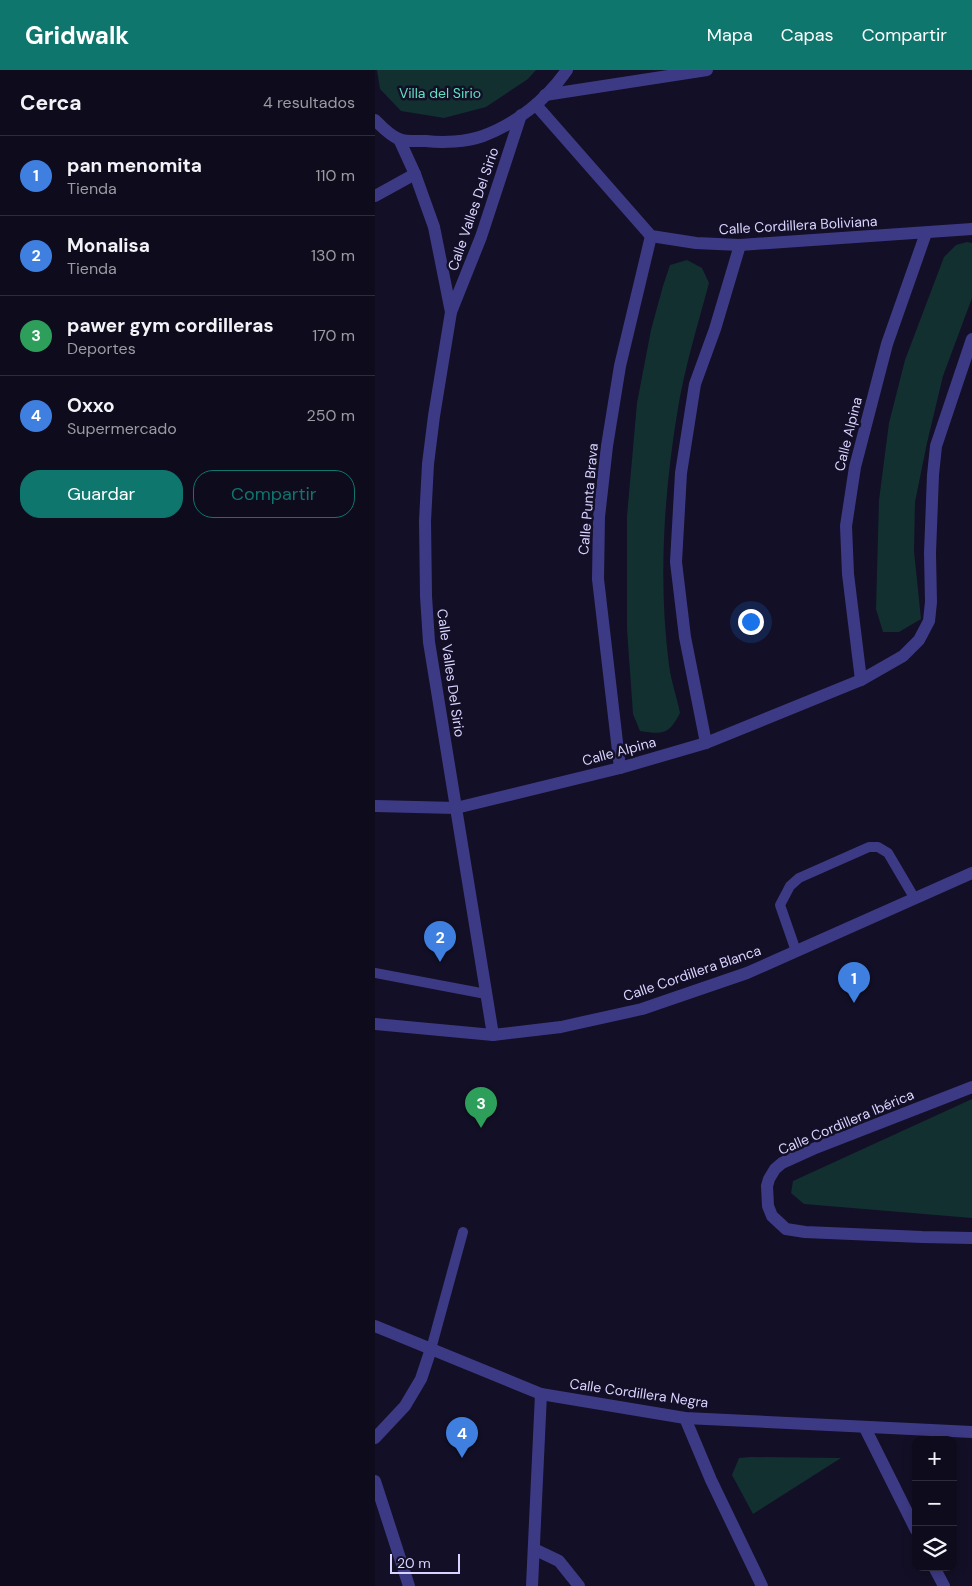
<!DOCTYPE html>
<html lang="es">
<head>
<meta charset="utf-8">
<style>
	body { margin:0; font-family:"DM Sans",sans-serif; background:#171425; color:#f1f3f6 }
	.controls { position:absolute; right:15px; bottom:15px; display:grid; overflow:hidden; border-radius:10px; box-shadow:0 2px 12px #0003 }
	.controls button { width:45px; height:45px; display:grid; place-items:center; padding:0; border:0; border-bottom:1px solid #2e2b3b; background:#0e0b1c; color:#f1f3f6; font:25px sans-serif }
	.scale { position:absolute; left:15px; bottom:12px; width:70px; box-sizing:border-box; padding-left:5px; border:2px solid #d9d4ff; border-top:0; font-size:14px; line-height:18px; white-space:nowrap; color:#d9d4ff; -webkit-text-stroke:4px #130f26; paint-order:stroke }
	.you { position:absolute; left:375px; top:551px; width:18px; height:18px; margin:-12px; border:4px solid #fff; border-radius:50%; background:#1a73e8; box-shadow:0 0 0 8px #1a73e833 }
	.badge { display:grid; place-items:center; width:32px; height:32px; border-radius:50%; background:#0f766e; color:#fff; font-size:16px; font-weight:700 }
	.pin { position:absolute; translate:-50% -41px; filter:drop-shadow(0 1px 2px #0008) }
	.pin::after { content:''; position:absolute; top:26px; width:18px; height:15px; background:inherit; clip-path:polygon(0 0,100% 0,50% 100%) }
	.list { margin:0; padding:0; list-style:none }
	h2 { display:flex; justify-content:space-between; align-items:center; height:65px; margin:0; padding:0 20px; font-size:21px }
	h2 small { font-size:16px; font-weight:400; color:#9b9ba3 }
	.list li { display:grid; grid-template-columns:32px 1fr auto; gap:15px; align-items:center; box-sizing:border-box; height:80px; padding:0 20px; border-top:1px solid #2e2b3b }
	.list b { display:block; font-size:19px; white-space:nowrap }
	.list p { margin:0; font-size:16px; white-space:nowrap; color:#9b9ba3 }
	.list em { font-size:16px; font-style:normal; color:#9b9ba3 }
	.actions { display:flex; gap:10px; padding:15px 20px }
	.actions a { flex:1; padding:11px 0; border:1px solid #0f766e; border-radius:20px; text-align:center; font-size:18px; color:#0f766e }
	.actions .main { background:#0f766e; color:#fff }
	.icon { flex:none; width:28px; height:28px; fill:none; stroke:currentColor; stroke-width:2; stroke-linecap:round; stroke-linejoin:round }
	.map { position:relative; flex:none; width:597px; height:1516px; overflow:hidden }
	header { display:flex; align-items:center; gap:30px; box-sizing:border-box; height:70px; padding:0 25px; background:#0f766e; color:#fff }
	header strong { font-size:24px }
	nav { display:flex; gap:28px; margin-inline-start:auto; font-size:18px }
	main { display:flex }
	aside { flex:1; background:#0e0b1c }
	.map>svg:first-child { display:block }
	.green { fill:#12302f }
	.lines { fill:none; stroke-linecap:round; stroke-linejoin:round }
	.service { stroke:#3d3a85; stroke-width:10 }
	.minor { stroke:#3d3a85; stroke-width:12 }
	.tertiary { stroke:#3d3a85; stroke-width:12 }
	.labels { text-anchor:middle; dominant-baseline:central; stroke-width:5; stroke-linejoin:round; paint-order:stroke }
	.park-label { font-size:14px; fill:#5fe0c0; stroke:#130f26 }
	.street-label { font-size:14px; fill:#d9d4ff; stroke:#130f26 }
</style>
</head>
<body>
<header>
<strong>Gridwalk</strong>
<nav><a>Mapa</a><a>Capas</a><a>Compartir</a></nav>
</header>
<main>
<aside>
<h2>Cerca<small>4 resultados</small></h2>
<ul class="list">
<li><span class="badge" style="background:#3f7fe0">1</span><div><b>pan menomita</b><p>Tienda</p></div><em>110 m</em></li>
<li><span class="badge" style="background:#3f7fe0">2</span><div><b>Monalisa</b><p>Tienda</p></div><em>130 m</em></li>
<li><span class="badge" style="background:#2e9e5b">3</span><div><b>pawer gym cordilleras</b><p>Deportes</p></div><em>170 m</em></li>
<li><span class="badge" style="background:#3f7fe0">4</span><div><b>Oxxo</b><p>Supermercado</p></div><em>250 m</em></li>
</ul>
<div class="actions"><a class="main">Guardar</a><a>Compartir</a></div>
</aside>
<div class="map">
<svg width="597" height="1516" viewBox="0 0 597 1516">
	<rect width="100%" height="100%" fill="#130f26"/>
	<g class="green">
		<path d="M2,0H161L153,9L111,37L69,48L26,41L5,19Z"/>
		<path d="M592,172L597,173V228L568,306L552,373L540,432L539,481L546,549L524,562H508L501,539L504,430L514,353L530,290L569,187L581,175Z"/>
		<path d="M312,190L327,198L334,213C323,254 310,296 303,338C289,422 283,510 294,595C296,611 302,627 305,643C294,664 289,665 265,661L258,644L252,559V446L262,333L276,260L288,216L295,195Z"/>
		<path d="M597,1029V1148L429,1134L416,1123L418,1111Z"/>
		<path d="M364,1388L376,1387L466,1388L378,1444L357,1405Z"/>
	</g>
	<g class="lines">
		<g class="service">
			<path d="M421,881L405,835L415,816L424,808L494,777H503L513,783L540,829"/>
			<path d="M0,903L111,924"/>
			<path d="M56,1279L88,1162"/>
		</g>
		<g class="minor">
			<path d="M170,25L332,0"/>
			<path d="M161,35L276,166L321,173L365,175L597,159"/>
			<path d="M0,50C6,56 15,66 24,69C31,72 43,71 51,71C68,73 91,72 108,66C141,54 172,29 192,0"/>
			<path d="M24,69L40,104L59,157L76,242"/>
			<path d="M0,126L40,104"/>
			<path d="M486,610L473,504L471,456L480,397L512,274L551,163"/>
			<path d="M331,673L310,567L301,492L306,403L320,314L340,259L365,175"/>
			<path d="M245,698L223,509L224,447L232,376L245,296L276,166"/>
			<path d="M0,736L81,738L245,698L331,673L486,610L528,586L544,570L554,551L556,532L555,483L558,405L561,376L597,269"/>
			<path d="M118,965L54,572L51,526L50,451L53,394L59,346L76,242L106,167L146,45"/>
			<path d="M597,1017L438,1079L407,1093L400,1099L394,1109L392,1116L393,1136L397,1146L411,1159L430,1162L547,1167L597,1168"/>
			<path d="M310,1348L336,1410L387,1516"/>
			<path d="M490,1358L541,1460"/>
			<path d="M0,1368L30,1336L46,1309L56,1279"/>
			<path d="M159,1479L184,1491L204,1516"/>
			<path d="M559,1497L569,1516"/>
			<path d="M157,1516L166,1324"/>
		</g>
		<g class="tertiary">
			<path d="M0,954L118,965L186,957L267,939L372,903L597,803"/>
			<path d="M0,1256L166,1324L310,1348L597,1362"/>
			<path d="M0,1411L34,1516"/>
		</g>
	</g>
	<g class="labels">
		<g class="park-label">
			<text x="65" y="23">Villa del Sirio</text>
		</g>
		<g class="street-label">
			<text transform="translate(98 139) rotate(-71)">Calle Valles Del Sirio</text>
			<text transform="translate(423 155) rotate(-3)">Calle Cordillera Boliviana</text>
			<text transform="translate(473 364) rotate(-76)">Calle Alpina</text>
			<text transform="translate(213 429) rotate(-85)">Calle Punta Brava</text>
			<text transform="translate(76 603) rotate(82)">Calle Valles Del Sirio</text>
			<text transform="translate(244 681) rotate(-15)">Calle Alpina</text>
			<text transform="translate(317 903) rotate(-19)">Calle Cordillera Blanca</text>
			<text transform="translate(471 1052) rotate(-23)">Calle Cordillera Ibérica</text>
			<text transform="translate(264 1323) rotate(8)">Calle Cordillera Negra</text>
		</g>
	</g>
</svg>
<div class="controls">
<button>+</button>
<button>−</button>
<button><svg class="icon" aria-label="layers" viewBox="0 0 24 24"><path d="M12 4l9 5-9 5-9-5zM3 14l9 5 9-5"/></svg></button>
</div>
<div class="scale">20 m</div>
<div class="you"></div>
<div class="pin badge" style="left:479px;top:933px;background:#3f7fe0">1</div>
<div class="pin badge" style="left:65px;top:892px;background:#3f7fe0">2</div>
<div class="pin badge" style="left:106px;top:1058px;background:#2e9e5b">3</div>
<div class="pin badge" style="left:87px;top:1388px;background:#3f7fe0">4</div>
</div>
</main>
</body>
</html>
